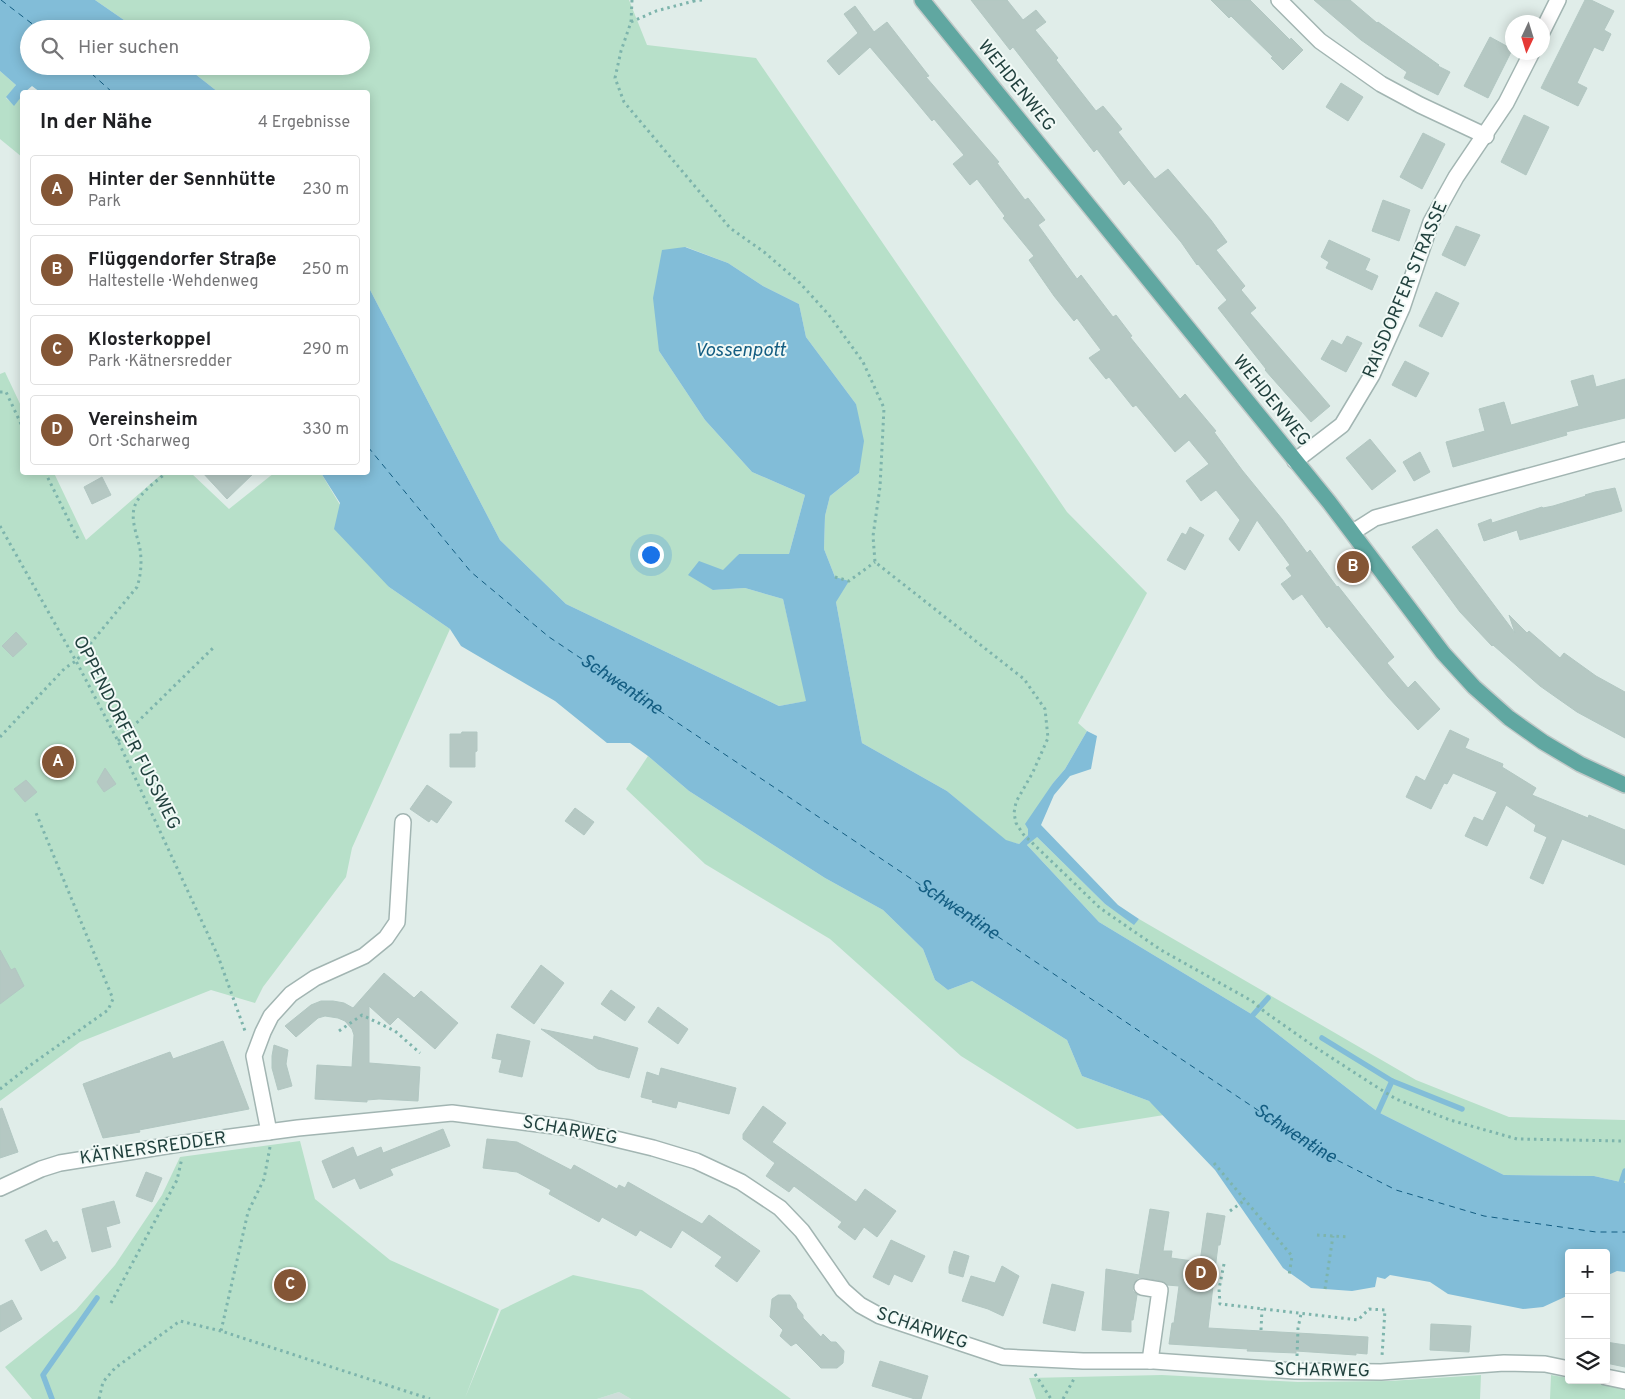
<!DOCTYPE html>
<html lang="de">
<head>
<meta charset="utf-8">
<style>
	body { margin:0; font-family:Overpass,sans-serif; background:#f6f6f6; color:#202124 }
	.controls { position:absolute; right:15px; bottom:15px; display:grid; overflow:hidden; border-radius:5px; box-shadow:0 2px 12px #0003 }
	.controls button { width:45px; height:45px; display:grid; place-items:center; padding:0; border:0; border-bottom:1px solid #e0e0e0; background:#fff; color:#202124; font:25px sans-serif }
	.compass { position:absolute; left:1505px; top:15px; width:45px; height:45px; border-radius:50%; background:#fff; box-shadow:0 2px 12px #0003; rotate:184deg }
	.you { position:absolute; left:650px; top:554px; width:18px; height:18px; margin:-12px; border:4px solid #fff; border-radius:50%; background:#1a73e8; box-shadow:0 0 0 8px #1a73e833 }
	.badge { display:grid; place-items:center; width:32px; height:32px; border-radius:50%; background:#845636; color:#fff; font-size:16px; font-weight:700 }
	.pin { position:absolute; translate:-50% -50%; border:2px solid #fff; box-shadow:0 1px 5px #0006 }
	.list { margin:0; padding:0; list-style:none }
	h2 { display:flex; justify-content:space-between; align-items:center; height:65px; margin:0; padding:0 20px; font-size:21px }
	h2 small { font-size:16px; font-weight:400; color:#757577 }
	.list li { display:grid; grid-template-columns:32px 1fr auto; gap:15px; align-items:center; box-sizing:border-box; height:70px; margin:0 10px 10px; padding:0 10px; border:1px solid #e0e0e0; border-radius:5px }
	.list b { display:block; font-size:19px; white-space:nowrap }
	.list p { margin:0; font-size:16px; white-space:nowrap; color:#757577 }
	.list em { font-size:16px; font-style:normal; color:#757577 }
	.icon { flex:none; width:28px; height:28px; fill:none; stroke:currentColor; stroke-width:2; stroke-linecap:round; stroke-linejoin:round }
	.map { position:relative; flex:none; width:1625px; height:1399px; overflow:hidden }
	.search { position:absolute; background:#fff; box-shadow:0 2px 12px #0003; left:20px; top:20px; width:350px; height:55px; display:flex; align-items:center; gap:12px; box-sizing:border-box; padding:0 18px; border-radius:28px; color:#757577; font-size:19px }
	.panel { position:absolute; background:#fff; box-shadow:0 2px 12px #0003; left:20px; top:90px; width:350px; height:385px; border-radius:5px }
	.map>svg:first-child { display:block }
	.built { fill:#ceddd9 }
	.green { fill:#b7e0c9 }
	.water { fill:#82bdd8 }
	.lines { fill:none; stroke-linecap:round; stroke-linejoin:round }
	.stream { stroke:#82bdd8; stroke-width:5.5 }
	.ferry { stroke:#135d82; stroke-width:1; stroke-dasharray:6 5; stroke-linecap:butt }
	.building { fill:#b5c8c3; stroke:#b2c7c2 }
	.minor-casing { stroke:#a2b5b2; stroke-width:18 }
	.major-casing { stroke:#c0c9c8; stroke-width:18 }
	.path { stroke:#7db4ac; stroke-width:3; stroke-dasharray:2.5 4; stroke-linecap:butt }
	.minor { stroke:#fff; stroke-width:15 }
	.major { stroke:#60a7a1; stroke-width:15 }
	.labels { text-anchor:middle; dominant-baseline:central; stroke-width:4; stroke-linejoin:round; paint-order:stroke }
	.street-label { font-size:18px; fill:#1f3f3c; stroke:#f1f9f6 }
	.water-label { font-size:19px; font-style:italic; fill:#135d82; stroke:#f1f9f6 }
</style>
</head>
<body>
<div class="map">
<svg width="1625" height="1399" viewBox="0 0 1625 1399">
	<rect width="100%" height="100%" fill="#e0ede9"/>
	<path class="built" d="M619,1392L631,1399H597Z"/>
	<g class="green">
		<path d="M95,0H629L647,45L756,58L1067,512L1147,593L1078,723L1087,731L1065,769L1053,783L1028,829V835L1019,844L1006,841L947,791L862,743L836,602L835,577L824,549L825,516L830,496L859,473L856,404L806,337L799,304L763,286L728,263L686,247L659,351L705,420L752,472L805,495L789,554H739L713,590L745,588L783,599L807,701L779,706L566,604L500,540L368,286V92H218L185,66H361V29H137Z"/>
		<path d="M0,71L16,85L6,98L14,105L22,96V157L0,139Z"/>
		<path d="M5,372L22,408V472L54,473L86,540L163,473H191L229,509L274,473H321L389,587L450,629L352,848L346,877L263,987L255,1003L211,990L80,1042L0,1101V374Z"/>
		<path d="M648,756L689,791L825,878L883,910L923,949L935,980L948,990L972,981L1067,1040L1082,1076L1149,1101L1164,1115L1077,1129L961,1056L830,939L705,864L626,789Z"/>
		<path d="M1036,836L1105,904L1134,924L1139,919L1416,1080L1509,1117L1625,1120V1183L1594,1176L1504,1175L1378,1112L1253,1015L1099,922L1027,845Z"/>
		<path d="M300,1141L315,1199L390,1260L499,1309L465,1398L501,1310L573,1275L642,1290L791,1399H631L619,1392L597,1399H32L5,1367L76,1310L115,1265L162,1195L180,1157Z"/>
		<path d="M1162,1375L1298,1382L1390,1381L1481,1375L1480,1399H1036L1029,1378Z"/>
		<path d="M1551,1375L1569,1378V1380H1580L1625,1389V1399H1550Z"/>
	</g>
	<g class="water">
		<path d="M0,0H95L137,29H29V66H185L218,92H40L32,86L25,92H22V96L14,106L6,97L16,85L0,71Z"/>
		<path d="M685,247L728,263L763,286L799,304L806,337L856,404L864,441L859,473L830,496L825,516L824,549L835,577L849,581L836,602L862,743L947,791L1006,840L1019,844L1028,835V829L1025,824L1053,783L1065,769L1087,731L1097,736L1091,769L1070,776L1054,795L1041,825L1118,905L1139,919L1134,925L1105,904L1037,837L1027,845L1099,922L1253,1015L1378,1112L1504,1175L1594,1176L1625,1183V1272L1617,1271L1606,1276V1253H1569V1295L1543,1307L1523,1309L1448,1294L1430,1282L1390,1275L1385,1279L1377,1277L1375,1287L1352,1291L1311,1288L1283,1268L1215,1170L1149,1101L1082,1076L1067,1040L972,981L948,990L935,980L923,949L883,910L825,878L689,791L648,756L630,743H607L555,701L461,646L450,629L389,587L334,529L340,503L321,473L368,472V286L500,540L566,604L779,706L806,701L783,599L745,588L713,590L688,575L699,561L723,570L739,554H789L805,495L752,472L705,420L659,351L653,298L662,250Z"/>
	</g>
	<g class="lines">
		<g class="stream">
			<path d="M1253,1015L1268,998"/>
			<path d="M1322,1038L1392,1081L1462,1109"/>
			<path d="M1378,1112L1392,1081"/>
			<path d="M1621,1183L1625,1171"/>
			<path d="M52,1399L43,1375L97,1298"/>
		</g>
		<g class="ferry">
			<path d="M1,0L39,29"/>
			<path d="M83,66L112,92"/>
			<path id="s1" d="M368,447L471,572L549,637L1319,1151L1396,1190L1484,1216L1596,1232H1625"/>
		</g>
	</g>
	<g class="building">
		<path d="M971,0H1007L1023,20L1036,10L1046,22L1035,30L1058,58L1056,60L1096,111L1103,106L1122,129L1118,132L1155,179L1168,169L1211,220L1227,242L1216,250L1245,286L1241,290L1256,308L1250,313L1330,406L1311,422L1265,370L1266,369L1218,308L1227,300L1198,264L1197,265L1181,242L1129,180L1124,185L1097,149L1094,152L1013,47L1010,50Z"/>
		<path d="M1211,0H1250L1290,40L1291,38L1303,50L1283,70L1271,58L1273,57L1231,16L1229,18Z"/>
		<path d="M1314,0H1350L1377,23L1378,22L1439,65L1438,66L1450,72L1438,95L1404,78L1407,72L1361,40Z"/>
		<path d="M1585,0H1591L1614,11L1604,30L1611,34L1603,51L1594,47L1577,83L1587,88L1578,106L1541,88Z"/>
		<path d="M855,6L874,32L887,22L929,76L926,77L999,162L997,163L1025,200L1028,198L1045,220L1038,225L1077,279L1081,275L1113,317L1116,315L1132,336L1130,337L1180,399L1185,394L1216,431L1214,432L1242,470L1282,519L1307,553L1310,550L1337,587L1338,586L1394,657L1387,663L1408,688L1415,681L1440,709L1418,730L1388,697L1329,626L1327,628L1302,594L1293,600L1281,584L1292,576L1286,568L1290,565L1257,520L1239,551L1229,539L1240,520L1216,490L1201,501L1186,481L1209,464L1189,440L1175,452L1136,405L1133,407L1109,377L1106,379L1089,358L1101,350L1077,318L1074,321L1054,296L1029,260L1034,256L1003,218L1005,216L977,179L970,185L953,164L964,155L934,119L932,121L908,92L870,47L839,75L827,61L858,33L844,14Z"/>
		<path d="M1490,37L1512,49V50L1488,98L1464,86Z"/>
		<path d="M1341,83L1363,97L1348,121L1326,107Z"/>
		<path d="M1524,115L1549,127L1526,175L1501,162Z"/>
		<path d="M1423,133L1445,144L1422,189L1400,177Z"/>
		<path d="M1383,200L1410,210L1399,241L1372,231Z"/>
		<path d="M1456,226L1480,235L1465,266L1442,255Z"/>
		<path d="M1329,240L1370,259L1365,270L1378,276L1372,290L1326,268L1329,262L1321,257Z"/>
		<path d="M1436,292L1459,303L1442,337L1419,326Z"/>
		<path d="M1347,336L1362,343L1346,372L1321,359L1332,340L1342,345Z"/>
		<path d="M1405,361L1429,373L1416,397L1392,385Z"/>
		<path d="M1593,375L1596,387L1625,379V418L1566,432L1567,435L1453,467L1446,442L1485,431L1479,409L1504,402L1511,425L1579,406L1571,381Z"/>
		<path d="M1370,439L1396,471L1372,490L1346,458Z"/>
		<path d="M1420,452L1430,472L1414,481L1403,462Z"/>
		<path d="M202,472H255L227,499Z"/>
		<path d="M102,477L111,495L92,504L84,487Z"/>
		<path d="M1615,488L1622,511L1520,540L1517,530L1484,541L1478,524L1491,519L1492,523L1542,507L1543,508L1553,506L1586,496L1585,495L1595,492Z"/>
		<path d="M1190,527L1204,535L1185,570L1167,560L1182,533L1186,535Z"/>
		<path d="M1437,529L1515,633L1509,615L1527,633L1529,631L1560,658L1564,653L1596,676L1625,692V738L1577,712L1540,686L1493,645L1492,646L1460,612L1412,547Z"/>
		<path d="M16,632L27,644L13,657L2,646Z"/>
		<path d="M1450,730L1469,739L1465,748L1503,764L1502,767L1536,788L1532,795L1588,818L1589,815L1625,830V865L1562,839L1543,884L1530,878L1547,837L1534,831L1536,825L1506,805L1487,846L1465,836L1474,817L1483,821L1497,792L1453,773L1447,784L1444,783L1431,809L1406,797L1416,776L1425,781Z"/>
		<path d="M462,732H477V751L475,752V767H450V734H461Z"/>
		<path d="M105,768L116,784L104,792L97,782Z"/>
		<path d="M26,780L37,792L25,802L14,789Z"/>
		<path d="M427,785L452,802L437,823L431,819L429,822L410,809Z"/>
		<path d="M575,808L594,822L584,835L565,821Z"/>
		<path d="M0,950L11,970L15,968L24,986L0,1004Z"/>
		<path d="M541,965L564,983L534,1024L511,1007Z"/>
		<path d="M384,973L414,998L421,991L458,1023L435,1049L398,1017L390,1025L369,1006V1063L420,1067L418,1101L379,1099L367,1100V1102L315,1099L317,1065L352,1067L354,1035L352,1029L345,1021L338,1018L325,1016L318,1018L296,1037L285,1026L311,1005L321,1001H333L344,1003L353,1008Z"/>
		<path d="M611,990L635,1007L625,1021L601,1004Z"/>
		<path d="M658,1007L688,1029L678,1044L648,1022Z"/>
		<path d="M541,1029L593,1040L594,1036L638,1048L629,1078L598,1069Z"/>
		<path d="M497,1034L530,1041L522,1077L499,1072L502,1060L492,1058Z"/>
		<path d="M223,1041L249,1109L139,1130L140,1132L103,1138L83,1084L170,1052L173,1059Z"/>
		<path d="M274,1045L288,1050L286,1064L292,1086L278,1090L272,1068V1056Z"/>
		<path d="M661,1068L736,1088L729,1114L678,1101L676,1108L652,1102L653,1100L641,1097L647,1072L659,1076Z"/>
		<path d="M763,1106L786,1123L772,1142L856,1202L865,1189L896,1211L877,1237L864,1227L855,1240L838,1227L842,1222L794,1186L789,1192L766,1176L775,1163L743,1139V1134Z"/>
		<path d="M2,1108L18,1152L0,1158V1109Z"/>
		<path d="M443,1129L450,1146L390,1169L393,1175L360,1189L355,1178L333,1188L322,1161L353,1147L357,1157L381,1147L383,1153Z"/>
		<path d="M487,1139L517,1142L571,1170L574,1165L617,1189L619,1185L625,1188L628,1182L702,1224L709,1215L760,1251L737,1282L715,1266L722,1257L682,1230L671,1248L640,1230L636,1236L602,1217L599,1222L549,1194L551,1190L517,1172L483,1168Z"/>
		<path d="M146,1172L162,1178L152,1202L136,1196Z"/>
		<path d="M114,1201L120,1223L106,1227L111,1247L92,1252L82,1209Z"/>
		<path d="M1150,1209L1169,1212L1163,1251H1172L1171,1258L1200,1262L1207,1213L1225,1216L1220,1245H1218L1208,1328L1368,1337L1367,1354L1356,1353V1355L1296,1351V1353L1247,1351L1248,1349L1169,1344L1172,1323H1174L1179,1286L1167,1285L1162,1281L1144,1278H1138L1133,1285V1291L1137,1295L1133,1320H1131V1332L1102,1330L1106,1269L1139,1275Z"/>
		<path d="M46,1230L53,1243L57,1241L66,1258L41,1271L25,1240Z"/>
		<path d="M891,1240L925,1256L912,1282L894,1274L889,1285L873,1277Z"/>
		<path d="M954,1251L969,1256L963,1277L949,1273V1267Z"/>
		<path d="M1002,1266L1019,1276L1003,1316L988,1309L962,1301L971,1276L995,1283Z"/>
		<path d="M1052,1284L1084,1292L1075,1331L1043,1323Z"/>
		<path d="M778,1295H790L796,1303L797,1308L803,1315V1318L821,1337L823,1334L831,1342H836L844,1351L843,1363L837,1368H821L796,1343L791,1346L780,1336L783,1330L770,1317L772,1299Z"/>
		<path d="M12,1300L22,1319L0,1332V1306Z"/>
		<path d="M1431,1324L1471,1326L1469,1352L1430,1350Z"/>
		<path d="M1606,1342L1625,1345V1367L1606,1363Z"/>
		<path d="M880,1361L928,1376L921,1399H915L872,1386Z"/>
	</g>
	<g class="lines">
		<defs>
			<g id="minor">
				<path d="M1279,0L1320,41L1381,84L1420,105L1486,136"/>
				<path d="M1542,32L1558,0"/>
				<path d="M1295,461L1342,425L1372,375L1402,308L1431,222L1456,177L1506,103L1532,52"/>
				<path d="M1353,532L1375,518L1625,450"/>
				<path d="M269,1132L254,1056L263,1032L271,1016L291,994L315,978L364,956L386,938L397,922L403,822"/>
				<path d="M0,1188L41,1169L60,1163L185,1143L298,1128L452,1113L570,1128L653,1148L696,1161L741,1182L780,1208L802,1231L843,1290L860,1305L880,1316L1003,1357L1083,1361H1154L1295,1371L1381,1372L1504,1363L1545,1364L1569,1369"/>
				<path d="M1142,1287L1160,1290L1150,1361"/>
				<path d="M1606,1377L1625,1381"/>
			</g>
			<path id="major" d="M922,0L1329,502L1443,653L1474,687L1509,718L1543,742L1580,764L1625,785"/>
		</defs>
		<use href="#minor" class="minor-casing"/>
		<use href="#major" class="major-casing"/>
		<g class="path">
			<path d="M632,0L631,22L621,51L615,78L624,102L730,228L764,252L800,283L829,315L863,362L884,408L880,487L873,536L875,562L1024,679L1045,709L1048,738L1033,772L1016,802L1014,813L1016,823L1023,834L1100,908L1161,950L1252,1001L1265,1012L1315,1047L1372,1084L1396,1099L1450,1120L1517,1139L1625,1141"/>
			<path d="M693,1L702,0"/>
			<path d="M631,22L656,11L694,1"/>
			<path d="M0,392H6L22,426"/>
			<path d="M45,472L79,541"/>
			<path d="M0,526L76,661L118,741L218,956L245,1031"/>
			<path d="M835,577L849,581L875,562"/>
			<path d="M0,737L65,668L76,661L137,587C141,575 142,562 140,549C137,534 129,517 136,503C142,491 157,481 167,472"/>
			<path d="M118,741L213,648"/>
			<path d="M339,1031L362,1015L395,1031L420,1053"/>
			<path d="M0,1089L32,1064L108,1010L113,999L36,813"/>
			<path d="M270,1147L264,1179L248,1212L221,1331L430,1399"/>
			<path d="M1214,1163L1292,1256L1289,1276"/>
			<path d="M1230,1211L1245,1200"/>
			<path d="M1317,1235L1349,1237"/>
			<path d="M1224,1264L1219,1289L1220,1304L1358,1320L1369,1309L1385,1310L1382,1356"/>
			<path d="M1325,1289L1333,1236"/>
			<path d="M111,1303L177,1180L182,1158"/>
			<path d="M1567,1315L1569,1319"/>
			<path d="M1261,1330L1262,1309"/>
			<path d="M1297,1356L1298,1328L1301,1314"/>
			<path d="M1035,1374L1051,1399"/>
			<path d="M99,1399L103,1382L115,1368L180,1321L221,1331"/>
			<path d="M1063,1399L1075,1377"/>
		</g>
		<use href="#minor" class="minor"/>
		<use href="#major" class="major"/>
	</g>
	<g class="labels">
		<g class="street-label">
			<text transform="translate(1016 86) rotate(51)">WEHDENWEG</text>
			<text transform="translate(1406 290) rotate(-67)">RAISDORFER STRASSE</text>
			<text transform="translate(1271 401) rotate(51)">WEHDENWEG</text>
			<text transform="translate(126 733) rotate(63)">OPPENDORFER FUSSWEG</text>
			<text transform="translate(570 1131) rotate(10)">SCHARWEG</text>
			<text transform="translate(153 1149) rotate(-8)">KÄTNERSREDDER</text>
			<text transform="translate(922 1329) rotate(19)">SCHARWEG</text>
			<text transform="translate(1322 1371) rotate(1)">SCHARWEG</text>
		</g>
		<g class="water-label">
			<text x="740" y="351">Vossenpott</text>
			<text stroke="none"><textPath href="#s1" startOffset="350">Schwentine</textPath></text>
			<text stroke="none"><textPath href="#s1" startOffset="755">Schwentine</textPath></text>
			<text stroke="none"><textPath href="#s1" startOffset="1160">Schwentine</textPath></text>
		</g>
	</g>
</svg>
<div class="controls">
<button>+</button>
<button>−</button>
<button><svg class="icon" aria-label="layers" viewBox="0 0 24 24"><path d="M12 4l9 5-9 5-9-5zM3 14l9 5 9-5"/></svg></button>
</div>
<svg class="compass" viewBox="-18 -18 36 36"><path d="M0-13l5 13h-10z" fill="#e53935"/><path d="M0 13l5-13h-10z" fill="#757577"/></svg>
<div class="you"></div>
<div class="pin badge" style="left:58px;top:762px">A</div>
<div class="pin badge" style="left:1353px;top:567px">B</div>
<div class="pin badge" style="left:290px;top:1285px">C</div>
<div class="pin badge" style="left:1201px;top:1274px">D</div>
<div class="search"><svg class="icon" aria-label="search" viewBox="0 0 24 24"><circle cx="10" cy="10" r="6"/><path d="M15 15l6 6"/></svg>Hier suchen</div>
<section class="panel">
<h2>In der Nähe<small>4 Ergebnisse</small></h2>
<ul class="list">
<li><span class="badge">A</span><div><b>Hinter der Sennhütte</b><p>Park</p></div><em>230 m</em></li>
<li><span class="badge">B</span><div><b>Flüggendorfer Straße</b><p>Haltestelle · Wehdenweg</p></div><em>250 m</em></li>
<li><span class="badge">C</span><div><b>Klosterkoppel</b><p>Park · Kätnersredder</p></div><em>290 m</em></li>
<li><span class="badge">D</span><div><b>Vereinsheim</b><p>Ort · Scharweg</p></div><em>330 m</em></li>
</ul>
</section>
</div>
</body>
</html>
